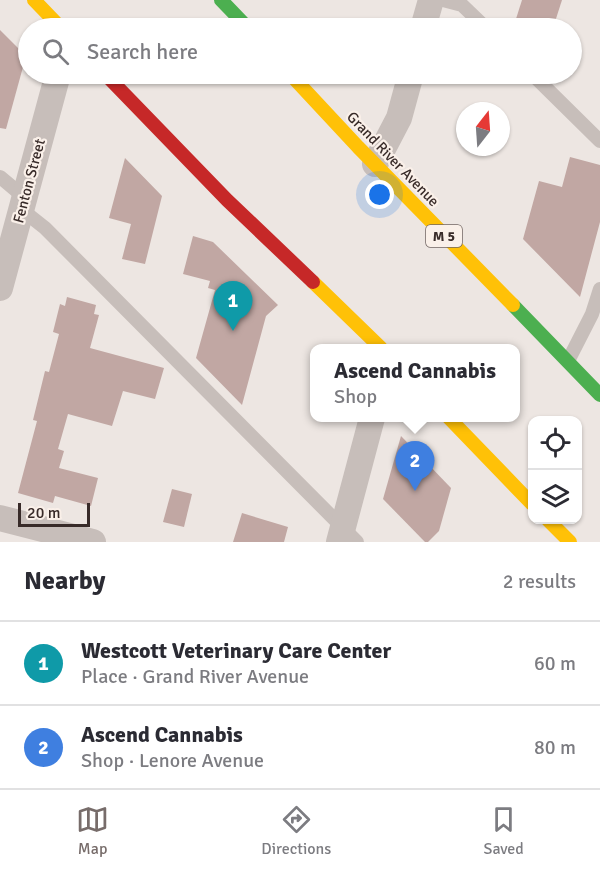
<!DOCTYPE html>
<html lang="en">
<head>
<meta charset="utf-8">
<style>
	body { margin:0; font-family:Signika,sans-serif; background:#f7f7f7; color:#2b2b33 }
	.controls { position:absolute; right:18px; bottom:18px; display:grid; overflow:hidden; border-radius:12px; box-shadow:0 2px 4px #0004 }
	.controls button { width:54px; height:54px; display:grid; place-items:center; padding:0; border:0; border-bottom:2px solid #e1e1e2; background:#fff; color:#2b2b33; font:30px sans-serif }
	.compass { position:absolute; left:456px; top:102px; width:54px; height:54px; border-radius:50%; background:#fff; box-shadow:0 2px 4px #0004; rotate:17deg }
	.scale { position:absolute; left:18px; bottom:15px; width:72px; box-sizing:border-box; padding-left:6px; border:3px solid #382b29; border-top:0; font-size:16px; line-height:21px; white-space:nowrap; color:#382b29; -webkit-text-stroke:4px #faf0e9; paint-order:stroke }
	.you { position:absolute; left:380px; top:195px; width:21px; height:21px; margin:-15px; border:4px solid #fff; border-radius:50%; background:#1a73e8; box-shadow:0 0 0 9px #1a73e833 }
	.badge { display:grid; place-items:center; width:39px; height:39px; border-radius:50%; background:#776c6a; color:#fff; font-size:20px; font-weight:700 }
	.pin { position:absolute; translate:-50% -50px; filter:drop-shadow(0 2px 3px #0008) }
	.pin::after { content:''; position:absolute; top:32px; width:21px; height:18px; background:inherit; clip-path:polygon(0 0,100% 0,50% 100%) }
	.popup { position:absolute; left:310px; top:344px; width:210px; height:78px; box-sizing:border-box; display:grid; place-content:center; border-radius:12px; background:#fff; filter:drop-shadow(0 2px 4px #0005); font-size:20px; white-space:nowrap; color:#7c7c81 }
	.popup b { font-size:22px; color:#2b2b33 }
	.popup::after { content:''; position:absolute; left:50%; top:100%; margin-left:-12px; border:12px solid transparent; border-top-color:#fff }
	.list { margin:0; padding:0; list-style:none }
	h2 { display:flex; justify-content:space-between; align-items:center; height:78px; margin:0; padding:0 24px; font-size:26px }
	h2 small { font-size:20px; font-weight:400; color:#7c7c81 }
	.list li { display:grid; grid-template-columns:39px 1fr auto; gap:18px; align-items:center; box-sizing:border-box; height:84px; padding:0 24px; border-top:2px solid #e1e1e2 }
	.list b { display:block; font-size:22px; white-space:nowrap }
	.list p { margin:0; font-size:20px; white-space:nowrap; color:#7c7c81 }
	.list em { font-size:20px; font-style:normal; color:#7c7c81 }
	.icon { flex:none; width:33px; height:33px; fill:none; stroke:currentColor; stroke-width:2; stroke-linecap:round; stroke-linejoin:round }
	.map { position:relative; flex:none; width:600px; height:542px; overflow:hidden }
	.search { position:absolute; background:#fff; box-shadow:0 2px 4px #0004; left:18px; right:18px; top:18px; height:66px; display:flex; align-items:center; gap:15px; box-sizing:border-box; padding:0 21px; border-radius:33px; color:#7c7c81; font-size:22px }
	.sheet { height:246px; background:#fff }
	nav { display:flex; justify-content:space-around; align-items:center; box-sizing:border-box; height:84px; border-top:2px solid #e1e1e2; background:#fff; font-size:16px; color:#7c7c81 }
	nav a { display:grid; justify-items:center; gap:3px }
	nav .on { color:#776c6a }
	.map>svg:first-child { display:block }
	.building { fill:#c1a7a3 }
	.lines { fill:none; stroke-linecap:round; stroke-linejoin:round }
	.lane { stroke:#c7beba; stroke-width:14 }
	.street { stroke:#c7beba; stroke-width:26 }
	.fast { stroke:#4caf50; stroke-width:14 }
	.slow { stroke:#ffc107; stroke-width:14 }
	.jam { stroke:#c62828; stroke-width:14 }
	.labels { text-anchor:middle; dominant-baseline:central; stroke-width:4.5; stroke-linejoin:round; paint-order:stroke }
	.shield { fill:#faf0e9; stroke:#726663; stroke-width:1.5 }
	.shield-label { font-size:14px; font-weight:bold; fill:#382b29 }
	.street-label { font-size:15px; fill:#382b29; stroke:#faf0e9 }
</style>
</head>
<body>
<div class="map">
<svg width="600" height="542" viewBox="0 0 600 542">
	<rect width="100%" height="100%" fill="#ede6e2"/>
	<g class="building">
		<path d="M522,0H562L553,28H537L515,22Z"/>
		<path d="M0,30L26,56L6,129L0,128Z"/>
		<path d="M570,157L600,165V222L580,297L523,239L539,181L562,187Z"/>
		<path d="M125,158L162,196L145,264L122,259L131,224L109,218Z"/>
		<path d="M193,236L213,242L278,305L266,316L242,405L196,358L215,290L208,288L210,281L183,274Z"/>
		<path d="M67,297L96,305L94,314L99,315L90,348L164,368L155,399L123,391L112,426L68,414L58,449L64,451L59,468L98,478L91,506L55,496L53,503L18,493L37,421L33,420L45,371L49,372L59,334L53,332L60,304L65,306Z"/>
		<path d="M401,436L451,488L439,531L428,542H425L383,499Z"/>
		<path d="M172,489L192,494L184,527L163,522Z"/>
		<path d="M242,513L288,527L284,542H233Z"/>
	</g>
	<g class="lines">
		<g class="lane">
			<path d="M443,0L462,5L486,28"/>
			<path d="M532,74L600,141"/>
			<path d="M0,177L24,197"/>
			<path d="M21,209L45,228L357,542"/>
			<path d="M568,361L592,314L600,289"/>
		</g>
		<g class="street">
			<path d="M423,28L431,0"/>
			<path d="M375,164L399,118L411,74"/>
			<path d="M0,288L58,74"/>
			<path d="M0,518L93,542"/>
			<path d="M339,542L372,418"/>
		</g>
		<g class="fast">
			<path d="M221,0L248,28"/>
			<path d="M513,305L600,395"/>
		</g>
		<g class="slow">
			<path d="M34,0L61,28"/>
			<path d="M290,74L358,147L513,305"/>
			<path d="M313,282L381,348"/>
			<path d="M449,418L532,504"/>
			<path d="M548,520L570,542"/>
		</g>
		<path class="jam" d="M105,74L227,200L313,282"/>
	</g>
	<g class="labels">
		<rect class="shield" x="426" y="225" width="36" height="22" rx="4.5"/>
		<g class="shield-label">
			<text x="444" y="236">M 5</text>
		</g>
		<g class="street-label">
			<text transform="translate(393 159) rotate(46)">Grand River Avenue</text>
			<text transform="translate(29 181) rotate(-75)">Fenton Street</text>
		</g>
	</g>
</svg>
<div class="controls">
<button><svg class="icon" aria-label="locate" viewBox="0 0 24 24"><circle cx="12" cy="12" r="6"/><path d="M12 2v4M12 18v4M2 12h4M18 12h4"/></svg></button>
<button><svg class="icon" aria-label="layers" viewBox="0 0 24 24"><path d="M12 4l9 5-9 5-9-5zM3 14l9 5 9-5"/></svg></button>
</div>
<svg class="compass" viewBox="-18 -18 36 36"><path d="M0-13l5 13h-10z" fill="#e53935"/><path d="M0 13l5-13h-10z" fill="#7c7c81"/></svg>
<div class="scale">20 m</div>
<div class="you"></div>
<div class="pin badge" style="left:233px;top:331px;background:#0f9aa8">1</div>
<div class="pin badge" style="left:415px;top:491px;background:#3f7fe0">2</div>
<div class="popup"><b>Ascend Cannabis</b>Shop</div>
<div class="search"><svg class="icon" aria-label="search" viewBox="0 0 24 24"><circle cx="10" cy="10" r="6"/><path d="M15 15l6 6"/></svg>Search here</div>
</div>
<section class="sheet">
<h2>Nearby<small>2 results</small></h2>
<ul class="list">
<li><span class="badge" style="background:#0f9aa8">1</span><div><b>Westcott Veterinary Care Center</b><p>Place · Grand River Avenue</p></div><em>60 m</em></li>
<li><span class="badge" style="background:#3f7fe0">2</span><div><b>Ascend Cannabis</b><p>Shop · Lenore Avenue</p></div><em>80 m</em></li>
</ul>
</section>
<nav>
<a class="on"><svg class="icon" aria-label="map" viewBox="0 0 24 24"><path d="M3 6l6-2 6 2 6-2v14l-6 2-6-2-6 2zM9 4v14M15 6v14"/></svg>Map</a>
<a><svg class="icon" aria-label="directions" viewBox="0 0 24 24"><path d="M12 3l9 9-9 9-9-9zM9 14v-3h6M13 9l2 2-2 2"/></svg>Directions</a>
<a><svg class="icon" aria-label="saved" viewBox="0 0 24 24"><path d="M7 4h10v16l-5-4-5 4z"/></svg>Saved</a>
</nav>
</body>
</html>
